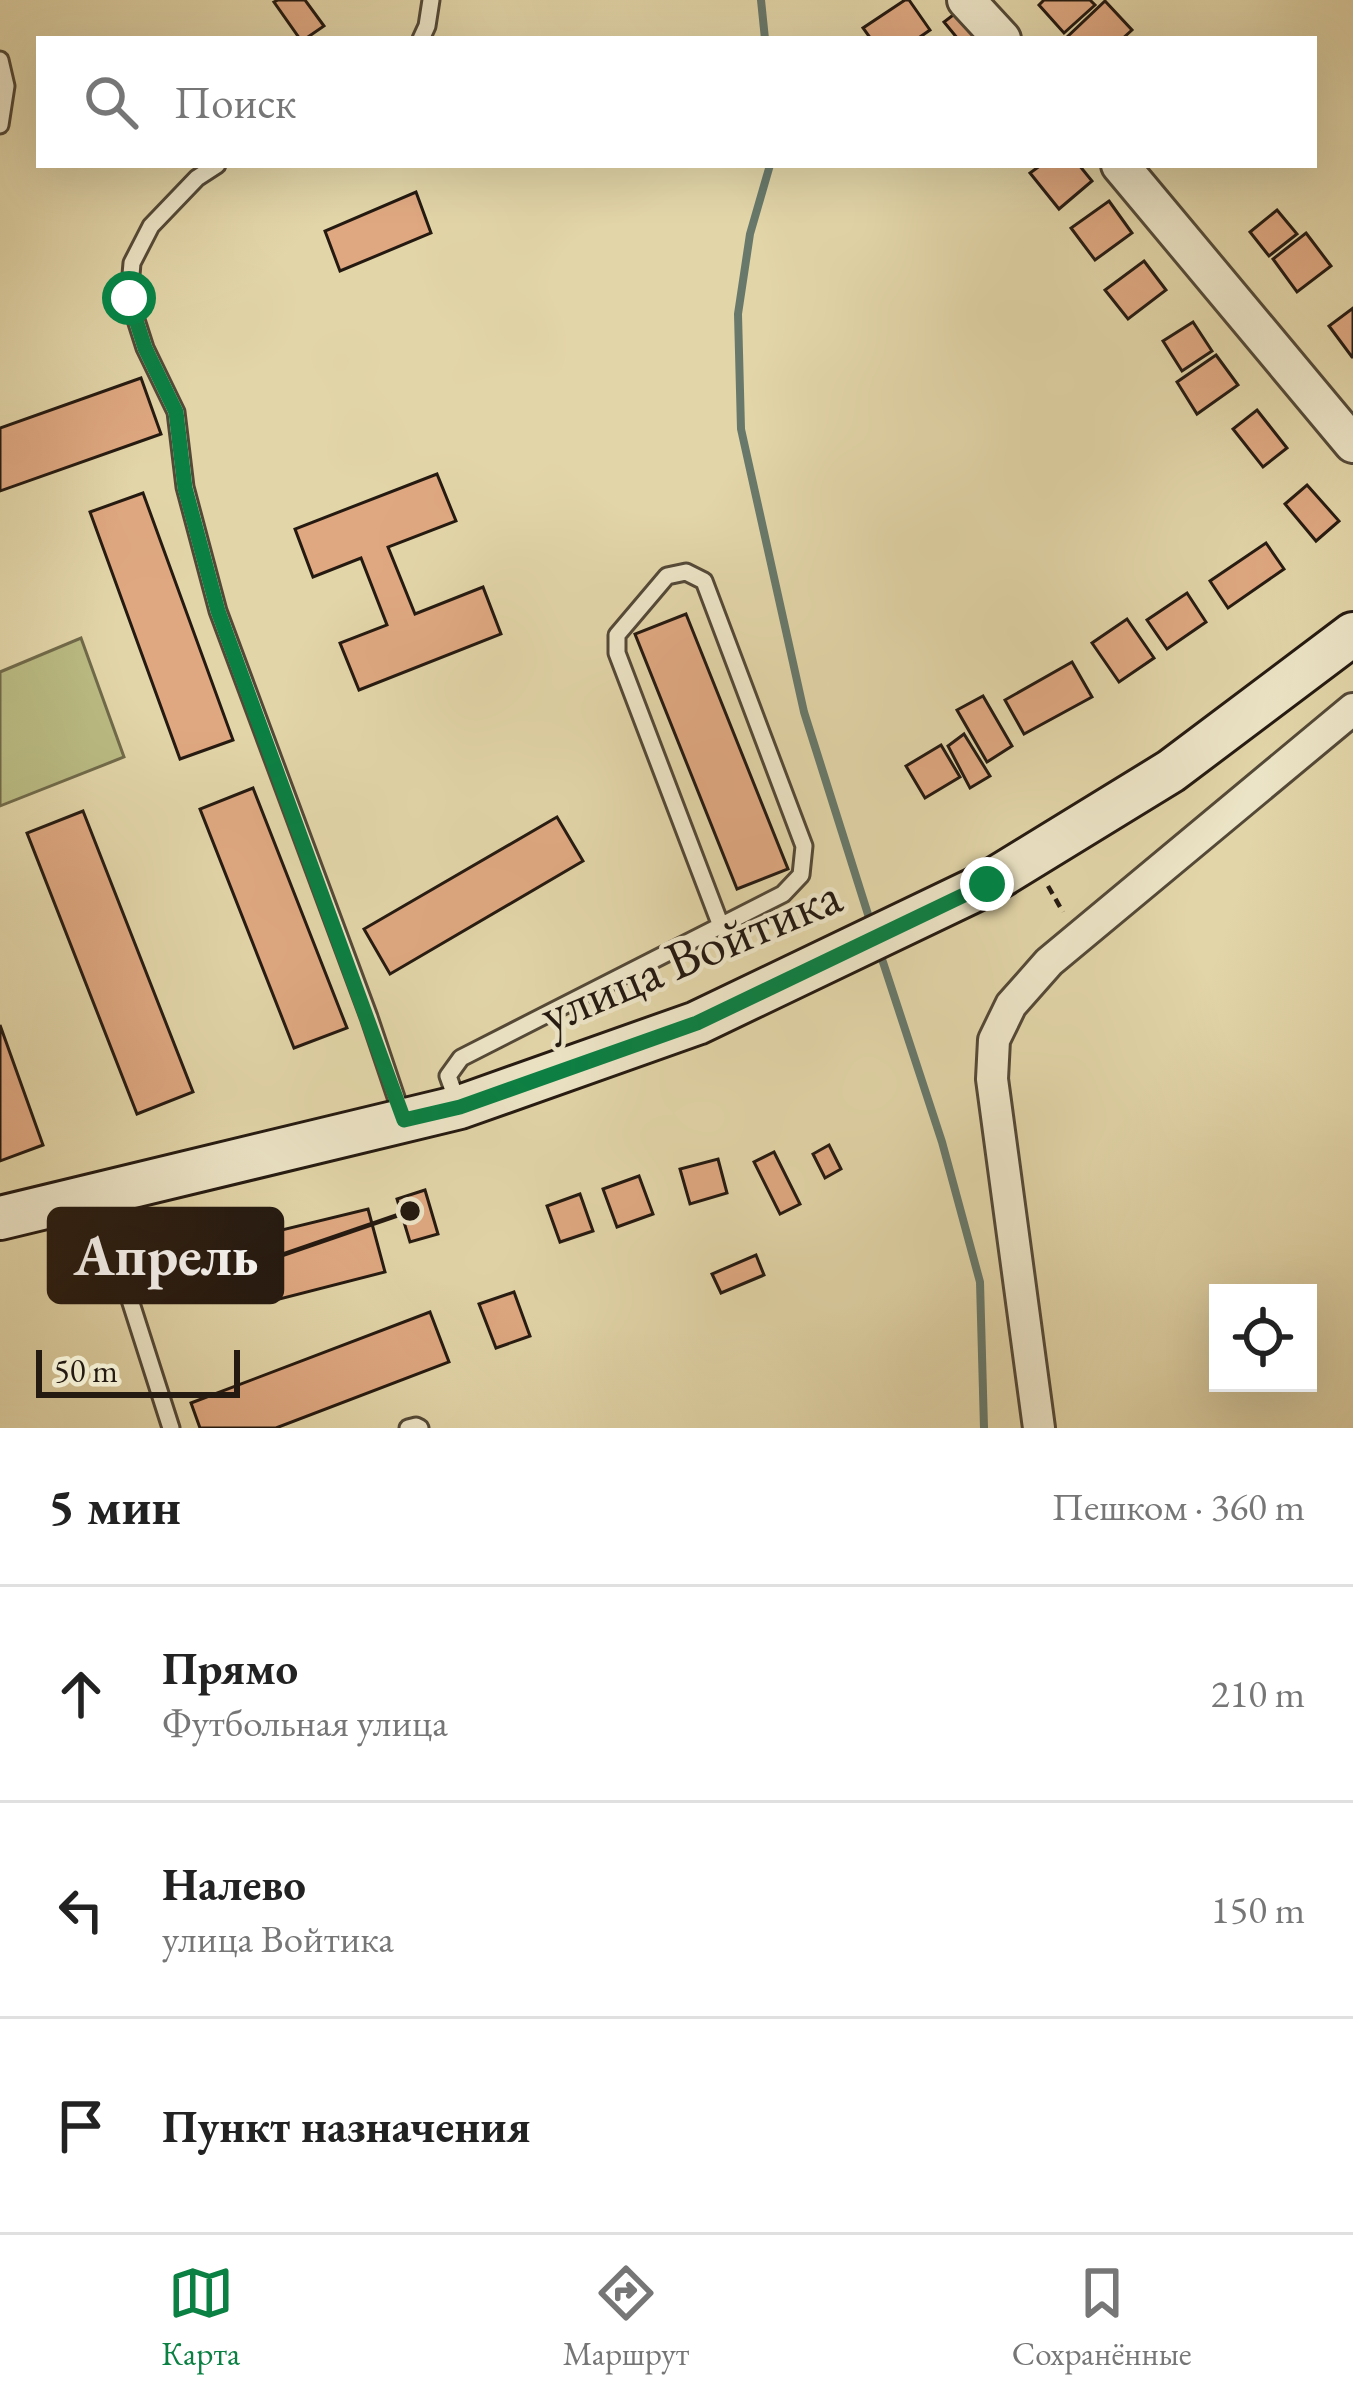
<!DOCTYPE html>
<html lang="ru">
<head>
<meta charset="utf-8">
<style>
	body { margin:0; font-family:"EB Garamond",serif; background:#f2f2f2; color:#222 }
	.controls { position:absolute; right:36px; bottom:36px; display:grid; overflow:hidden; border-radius:0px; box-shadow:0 12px 48px #0002 }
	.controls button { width:108px; height:108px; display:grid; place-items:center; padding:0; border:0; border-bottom:3px solid #e0e0e0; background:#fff; color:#222; font:60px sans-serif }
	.scale { position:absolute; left:36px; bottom:30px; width:204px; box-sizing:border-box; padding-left:12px; border:6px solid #251a11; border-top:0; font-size:33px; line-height:42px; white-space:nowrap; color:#251a11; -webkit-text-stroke:9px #ece4c6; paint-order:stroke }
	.stop { position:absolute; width:36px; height:36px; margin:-27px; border:9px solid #0b8043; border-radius:50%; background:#fff }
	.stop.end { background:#0b8043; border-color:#fff; box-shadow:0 3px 12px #0008 }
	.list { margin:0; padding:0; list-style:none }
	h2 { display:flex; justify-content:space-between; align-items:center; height:156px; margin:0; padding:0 48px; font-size:51px }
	h2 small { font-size:39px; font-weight:400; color:#767676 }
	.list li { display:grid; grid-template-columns:78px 1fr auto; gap:36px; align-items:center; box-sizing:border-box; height:216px; padding:0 48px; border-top:3px solid #e0e0e0 }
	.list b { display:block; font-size:45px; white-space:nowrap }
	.list p { margin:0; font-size:39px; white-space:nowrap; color:#767676 }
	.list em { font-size:39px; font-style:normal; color:#767676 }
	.icon { flex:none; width:66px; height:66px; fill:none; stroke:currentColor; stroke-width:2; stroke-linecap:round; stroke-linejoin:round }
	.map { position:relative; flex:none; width:1353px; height:1428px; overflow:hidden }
	.search { position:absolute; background:#fff; box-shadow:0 12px 48px #0002; left:36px; right:36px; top:36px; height:132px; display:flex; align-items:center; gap:30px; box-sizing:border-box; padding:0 42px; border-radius:0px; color:#767676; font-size:45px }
	.sheet { height:804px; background:#fff }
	nav { display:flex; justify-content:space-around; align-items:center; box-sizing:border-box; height:168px; border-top:3px solid #e0e0e0; background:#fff; font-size:33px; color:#767676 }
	nav a { display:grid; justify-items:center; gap:6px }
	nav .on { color:#0b8043 }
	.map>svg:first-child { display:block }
	.green { fill:#babb83; stroke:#706a4a; stroke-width:3 }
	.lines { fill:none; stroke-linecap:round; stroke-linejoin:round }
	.stream { stroke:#68796b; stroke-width:8 }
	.building { fill:#dfa881; stroke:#251a11; stroke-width:3 }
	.service-casing { stroke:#544937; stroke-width:21 }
	.minor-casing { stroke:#544937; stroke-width:36 }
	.tertiary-casing { stroke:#544937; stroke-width:42 }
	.secondary-casing { stroke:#251a11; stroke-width:48 }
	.path { stroke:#251a11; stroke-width:4.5; stroke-dasharray:9 6; stroke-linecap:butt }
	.service { stroke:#ece4c6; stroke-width:15 }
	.minor { stroke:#ece4c6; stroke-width:30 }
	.tertiary { stroke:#ece4c6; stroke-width:36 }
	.secondary { stroke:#ece4c6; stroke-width:42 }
	.route { stroke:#0b8043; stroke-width:15 }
	.labels { text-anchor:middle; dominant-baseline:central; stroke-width:9; stroke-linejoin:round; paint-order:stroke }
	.street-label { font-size:54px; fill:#251a11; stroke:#ece4c6 }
	.leader { fill:none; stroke:#251a11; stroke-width:4.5 }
	.callout-dot { fill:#251a11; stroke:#ece4c6; stroke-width:4.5 }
	.callout { fill:#251a11; stroke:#251a11; stroke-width:4.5 }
	.callout-label { font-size:57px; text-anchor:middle; font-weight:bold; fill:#fff }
</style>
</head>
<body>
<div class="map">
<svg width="1353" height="1428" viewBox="0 0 1353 1428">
	<rect width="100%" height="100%" fill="#e2d5a8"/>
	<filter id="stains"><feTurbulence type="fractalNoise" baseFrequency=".00167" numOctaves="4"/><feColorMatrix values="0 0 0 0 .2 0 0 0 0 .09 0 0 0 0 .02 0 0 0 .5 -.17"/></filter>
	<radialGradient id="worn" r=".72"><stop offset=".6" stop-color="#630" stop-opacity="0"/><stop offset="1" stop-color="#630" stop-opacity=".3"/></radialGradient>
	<path class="green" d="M81,638L124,757L0,806V672Z"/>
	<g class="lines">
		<g class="stream">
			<path d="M761,0L765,39"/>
			<path d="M770,165L750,234L738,314L741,429L804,712L872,927"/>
			<path d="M880,953L942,1142L980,1282L984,1428"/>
		</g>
	</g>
	<g class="building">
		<path d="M278,0H305L324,26L305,39H300L274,2Z"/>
		<path d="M905,0H909L930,30L917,39H871L863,28Z"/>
		<path d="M1044,0H1090L1095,5L1064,33L1039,5Z"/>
		<path d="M1105,1L1132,30L1122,39H1065Z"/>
		<path d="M957,12L978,39H958L944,22Z"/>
		<path d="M1041,165H1079L1092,181L1059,209L1030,173Z"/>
		<path d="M416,192L431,233L340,271L325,231Z"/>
		<path d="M1109,201L1132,233L1095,260L1071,228Z"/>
		<path d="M1277,210L1297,234L1269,256L1250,232Z"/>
		<path d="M1306,233L1331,266L1297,292L1273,259Z"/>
		<path d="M1144,261L1166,290L1128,319L1105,290Z"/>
		<path d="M1353,308V357H1352L1329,326Z"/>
		<path d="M1193,322L1212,351L1182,371L1163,341Z"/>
		<path d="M1216,355L1238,385L1197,414L1177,382Z"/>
		<path d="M141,378L161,434L0,491V428Z"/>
		<path d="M1257,410L1287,448L1263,467L1233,429Z"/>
		<path d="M437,474L456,521L388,547L415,614L483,587L501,634L359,690L340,643L387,625L361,558L313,577L295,529Z"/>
		<path d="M1307,485L1339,521L1316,541L1285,504Z"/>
		<path d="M143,493L233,740L180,759L90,512Z"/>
		<path d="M1266,543L1284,569L1228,608L1210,581Z"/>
		<path d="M1187,593L1206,622L1167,649L1147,620Z"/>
		<path d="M686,614L788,869L737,889L635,634Z"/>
		<path d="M1127,619L1154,658L1119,682L1092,643Z"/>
		<path d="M1072,662L1092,697L1024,734L1005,700Z"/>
		<path d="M983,696L1012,746L987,762L957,710Z"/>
		<path d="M964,734L990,776L970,788L948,746Z"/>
		<path d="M941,745L960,777L925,798L906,766Z"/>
		<path d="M253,788L347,1028L294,1048L200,809Z"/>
		<path d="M83,811L193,1092L137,1114L27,833Z"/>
		<path d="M557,817L583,861L390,974L364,929Z"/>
		<path d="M0,1025L43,1145L0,1161Z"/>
		<path d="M829,1145L841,1169L825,1178L813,1154Z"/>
		<path d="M774,1152L800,1204L780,1214L754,1162Z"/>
		<path d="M718,1159L727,1193L690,1204L680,1169Z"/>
		<path d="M639,1176L653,1214L617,1227L603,1189Z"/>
		<path d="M425,1190L438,1234L410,1242L397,1199Z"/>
		<path d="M580,1194L593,1231L560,1242L547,1206Z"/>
		<path d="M368,1209L385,1272L268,1302L253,1237Z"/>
		<path d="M756,1255L764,1275L721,1293L712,1274Z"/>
		<path d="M514,1292L530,1336L496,1348L479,1304Z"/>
		<path d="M430,1312L449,1362L276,1428H200L191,1403Z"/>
	</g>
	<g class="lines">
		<defs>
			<g id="service">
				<path d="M421,39L427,26L431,0"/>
				<path d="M0,60L6,86L0,125"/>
				<path d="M217,165L197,178L151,226L132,263L129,298L145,348L176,412L185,487L218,611L369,1017L403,1118"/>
				<path d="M458,1104L448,1076L461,1058L783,894L801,875L804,846L704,581L686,572L667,576L617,635V653L721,926"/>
				<path d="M98,1200L171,1428"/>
				<path d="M408,1428L416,1426L420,1428"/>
			</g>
			<path id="minor" d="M1039,1428L992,1079L994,1040L1011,1005L1049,962L1353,709"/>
			<g id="tertiary">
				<path d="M966,0L1002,39"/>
				<path d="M1120,165L1353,444"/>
			</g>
			<path id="secondary" d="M0,1218L460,1107L697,1023L987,884L1171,771L1353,634"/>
		</defs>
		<use href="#service" class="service-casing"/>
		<use href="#minor" class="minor-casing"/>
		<use href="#tertiary" class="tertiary-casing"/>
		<use href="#secondary" class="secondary-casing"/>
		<path class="path" d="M1048,886L1063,912"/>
		<use href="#service" class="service"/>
		<use href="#minor" class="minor"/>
		<use href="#tertiary" class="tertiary"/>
		<use href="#secondary" class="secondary"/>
	</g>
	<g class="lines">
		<path class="route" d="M129,298L145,348L176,412L185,488L218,611L404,1120L460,1107L697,1023L987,884"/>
	</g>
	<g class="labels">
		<g class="street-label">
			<text transform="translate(690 954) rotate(-23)">улица Войтика</text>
		</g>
	</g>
	<path class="leader" d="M410 1211L282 1255"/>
	<circle class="callout-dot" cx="410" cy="1211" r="12"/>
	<rect class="callout" x="49" y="1209" width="233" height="93" rx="12"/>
	<g class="callout-label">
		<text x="166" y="1275">Апрель</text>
	</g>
	<rect width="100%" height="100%" filter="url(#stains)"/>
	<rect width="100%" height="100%" fill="url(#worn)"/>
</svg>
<div class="controls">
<button><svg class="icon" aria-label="locate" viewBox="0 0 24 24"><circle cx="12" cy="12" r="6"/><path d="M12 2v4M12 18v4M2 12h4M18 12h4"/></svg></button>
</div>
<div class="scale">50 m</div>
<div class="stop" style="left:129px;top:298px"></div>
<div class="stop end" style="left:987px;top:884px"></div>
<div class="search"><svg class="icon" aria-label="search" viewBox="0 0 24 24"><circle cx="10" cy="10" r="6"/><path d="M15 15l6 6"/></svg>Поиск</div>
</div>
<section class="sheet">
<h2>5 мин<small>Пешком · 360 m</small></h2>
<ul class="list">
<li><svg class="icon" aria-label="ahead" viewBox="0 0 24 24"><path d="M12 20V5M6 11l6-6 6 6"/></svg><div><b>Прямо</b><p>Футбольная улица</p></div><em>210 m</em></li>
<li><svg class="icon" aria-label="left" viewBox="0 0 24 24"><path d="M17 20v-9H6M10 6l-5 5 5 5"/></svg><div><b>Налево</b><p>улица Войтика</p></div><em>150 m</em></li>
<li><svg class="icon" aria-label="arrive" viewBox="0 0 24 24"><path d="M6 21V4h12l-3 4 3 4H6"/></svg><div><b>Пункт назначения</b></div></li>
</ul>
</section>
<nav>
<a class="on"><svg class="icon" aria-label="map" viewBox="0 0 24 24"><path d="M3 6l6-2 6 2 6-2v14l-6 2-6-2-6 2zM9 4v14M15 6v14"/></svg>Карта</a>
<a><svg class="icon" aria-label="directions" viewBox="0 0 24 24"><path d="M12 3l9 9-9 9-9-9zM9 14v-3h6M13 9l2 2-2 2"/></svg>Маршрут</a>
<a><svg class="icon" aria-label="saved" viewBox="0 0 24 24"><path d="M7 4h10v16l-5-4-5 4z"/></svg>Сохранённые</a>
</nav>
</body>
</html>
